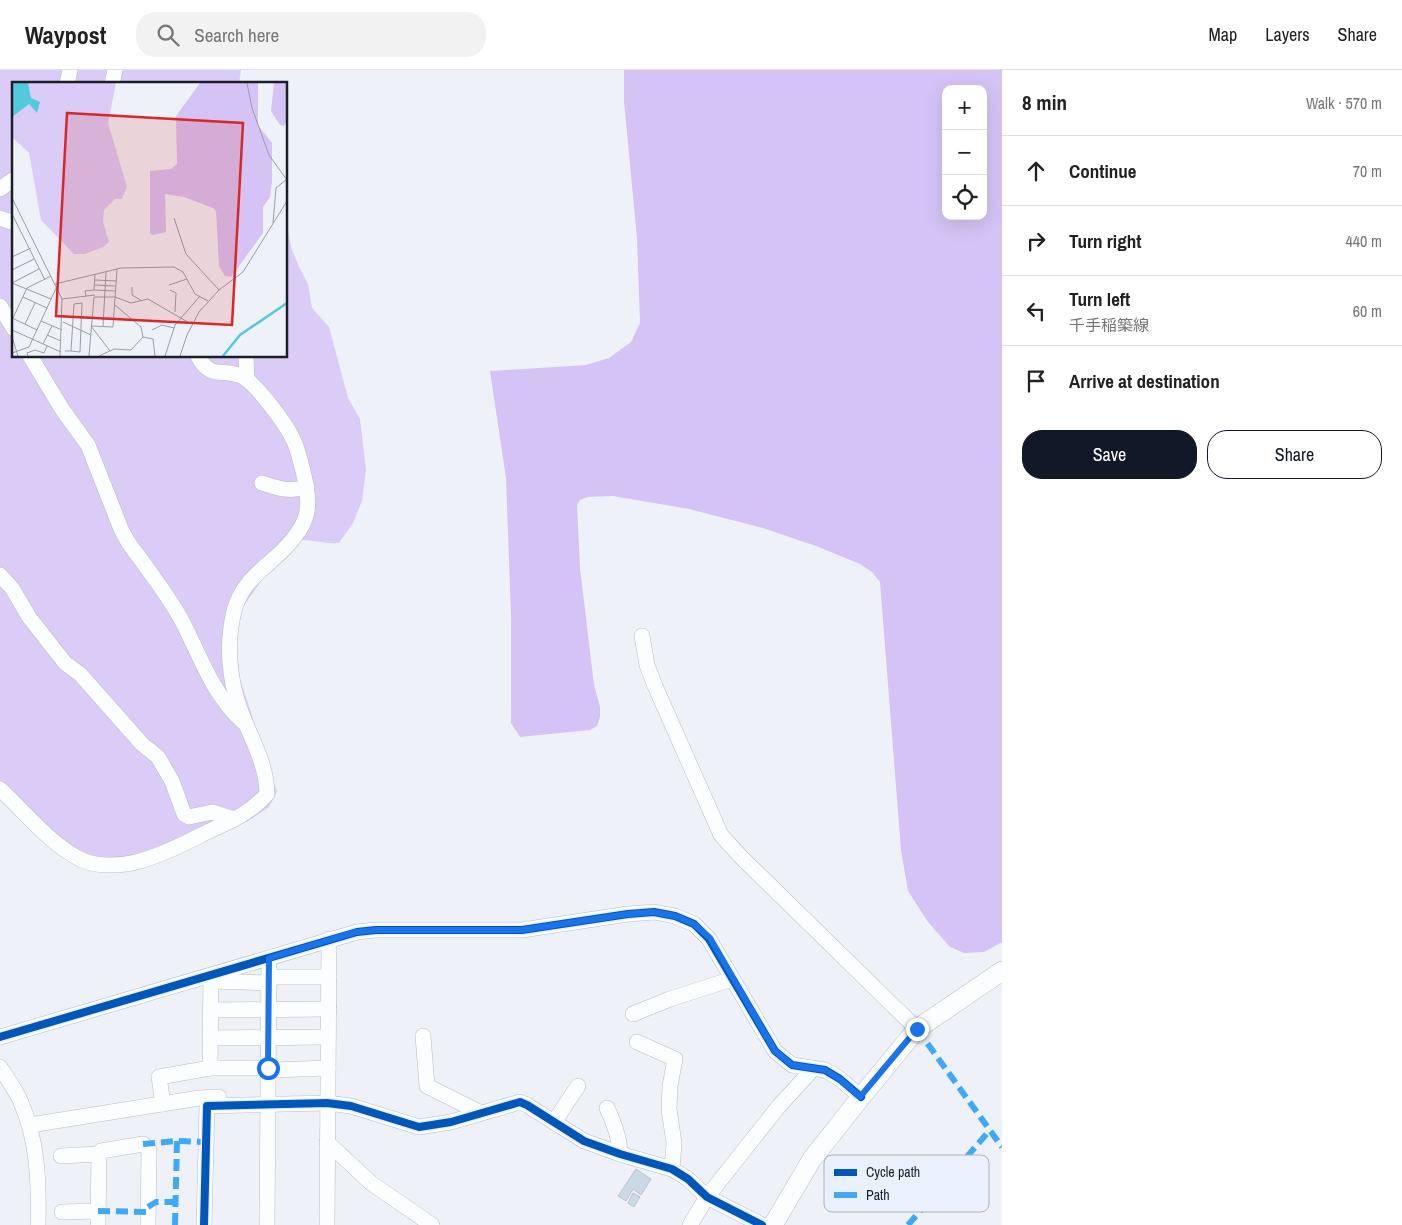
<!DOCTYPE html>
<html lang="en">
<head>
<meta charset="utf-8">
<style>
	body { margin:0; font-family:"Archivo Narrow","Noto Sans JP",sans-serif; background:#f2f2f2; color:#222 }
	.controls { position:absolute; right:15px; top:15px; display:grid; overflow:hidden; border-radius:10px; box-shadow:0 5px 20px #0002 }
	.controls button { width:45px; height:45px; display:grid; place-items:center; padding:0; border:0; border-bottom:1px solid #e0e0e0; background:#fff; color:#222; font:25px sans-serif }
	.stop { position:absolute; width:15px; height:15px; margin:-11px; border:4px solid #1a73e8; border-radius:50%; background:#fff }
	.stop.end { background:#1a73e8; border-color:#fff; box-shadow:0 1px 5px #0008 }
	.list { margin:0; padding:0; list-style:none }
	h2 { display:flex; justify-content:space-between; align-items:center; height:65px; margin:0; padding:0 20px; font-size:21px }
	h2 small { font-size:16px; font-weight:400; color:#767676 }
	.list li { display:grid; grid-template-columns:32px 1fr auto; gap:15px; align-items:center; box-sizing:border-box; height:70px; padding:0 20px; border-top:1px solid #e0e0e0 }
	.list b { display:block; font-size:19px; white-space:nowrap }
	.list p { margin:0; font-size:16px; white-space:nowrap; color:#767676 }
	.list em { font-size:16px; font-style:normal; color:#767676 }
	.actions { display:flex; gap:10px; padding:15px 20px }
	.actions a { flex:1; padding:11px 0; border:1px solid #111827; border-radius:20px; text-align:center; font-size:18px; color:#111827 }
	.actions .main { background:#111827; color:#fff }
	.icon { flex:none; width:28px; height:28px; fill:none; stroke:currentColor; stroke-width:2; stroke-linecap:round; stroke-linejoin:round }
	.map { position:relative; flex:none; width:1002px; height:1155px; overflow:hidden }
	header { display:flex; align-items:center; gap:30px; box-sizing:border-box; height:70px; padding:0 25px; background:#fff; border-bottom:1px solid #e0e0e0 }
	header strong { font-size:24px }
	nav { display:flex; gap:28px; margin-inline-start:auto; font-size:18px }
	.search { width:350px; height:45px; background:#f2f2f2; display:flex; align-items:center; gap:12px; box-sizing:border-box; padding:0 18px; border-radius:20px; color:#767676; font-size:19px }
	main { display:flex }
	aside { flex:1; background:#fff }
	.map>svg:first-child { display:block }
	.green { fill:#daccf6 }
	.forest { fill:#d4c3f4; fill-rule:evenodd }
	.building { fill:#cadae5; stroke:#bcc3c9 }
	.lines { fill:none; stroke-linecap:round; stroke-linejoin:round }
	.minor-casing { stroke:#b8bdc4; stroke-width:16 }
	.major-casing { stroke:#b8bdc4; stroke-width:20 }
	.minor { stroke:#fcfdfe; stroke-width:15 }
	.major { stroke:#fcfdfe; stroke-width:19 }
	.quiet { stroke:#3fa9f5; stroke-width:6; stroke-dasharray:12 6; stroke-linecap:butt }
	.cycleway-casing { stroke:#eaf1fc; stroke-width:11 }
	.cycleway { stroke:#0057b8; stroke-width:8 }
	.route { stroke:#1a73e8; stroke-width:6 }
	.inset-river { fill:none; stroke:#53cadc; stroke-width:2.5 }
	.inset-road { fill:none; stroke:#999ea5; stroke-width:1 }
	.view { fill:#d62828; fill-opacity:0.15; stroke:#d62828; stroke-width:2.5 }
	.inset-edge { fill:none; stroke:#191f28; stroke-width:2.5 }
	.key { fill:#eaf1fc; stroke:#abb2bc; stroke-width:1 }
	.key-label { font-size:14px; fill:#191f28 }
</style>
</head>
<body>
<header>
<strong>Waypost</strong>
<div class="search"><svg class="icon" aria-label="search" viewBox="0 0 24 24"><circle cx="10" cy="10" r="6"/><path d="M15 15l6 6"/></svg>Search here</div>
<nav><a>Map</a><a>Layers</a><a>Share</a></nav>
</header>
<main>
<div class="map">
<svg width="1002" height="1155" viewBox="0 0 1002 1155">
	<rect width="100%" height="100%" fill="#eef2f8"/>
	<path class="green" d="M0,0H241L239,14H14V286H286V152L292,180L300,199L308,214L312,238L329,257L348,328L360,349L366,400L362,431L353,453L339,473C326,474 314,470 300,470L288,487L262,510L242,538L236,571L240,609L277,722L269,737L248,751L144,796L83,798L61,786L0,728Z"/>
	<path class="forest" d="M624,0H1002V872L984,882L964,883L950,877L928,852L908,821L901,780L880,512L872,502L860,494L816,476L763,458L689,439L613,426L587,427L580,430L577,435L580,498L594,615L600,637V647L597,656L590,660L520,667L511,653V545L506,408L490,301L586,295L609,288L631,272L640,253L637,168L624,31ZM946,19H983V146H946Z"/>
	<g class="building">
		<path d="M636,1099L651,1109L641,1125L633,1119L626,1131L618,1126Z"/>
		<path d="M633,1123L640,1127L634,1137L628,1133Z"/>
	</g>
	<g class="lines">
		<defs>
			<g id="minor">
				<path d="M67,14L70,0"/>
				<path d="M112,14L115,0"/>
				<path d="M0,119L14,109"/>
				<path d="M0,148L14,153"/>
				<path d="M0,236L14,259"/>
				<path d="M30,286L62,339L88,375L121,459L128,472C146,497 166,522 181,549C200,585 211,622 242,651"/>
				<path d="M246,286L247,310"/>
				<path d="M262,413C279,419 290,422 307,417"/>
				<path d="M0,505L12,518L29,547L65,593L80,604L142,674L158,687L172,711L184,744L189,747L212,742L234,749"/>
				<path d="M642,566L647,595L655,616L721,765L741,787L917,959"/>
				<path d="M0,719C26,743 49,773 80,789C95,797 120,796 136,792C160,786 182,775 203,764C226,753 250,744 267,724C267,695 251,668 241,642C229,610 226,574 234,541C242,511 263,500 283,480C310,453 312,437 303,401C300,390 298,379 293,369C286,354 256,314 243,307C225,297 210,311 198,286"/>
				<path d="M269,907H329"/>
				<path d="M211,911L269,913"/>
				<path d="M210,940L329,939"/>
				<path d="M633,944L670,929L732,909"/>
				<path d="M423,966L427,1016L481,1043"/>
				<path d="M0,967L357,862L376,860H522L628,844L654,842L675,846L694,854L709,869L775,981L792,995L825,1000L840,1009L861,1027"/>
				<path d="M210,968L328,967"/>
				<path d="M637,972L675,989L670,1016L669,1039L674,1073L672,1099"/>
				<path d="M0,997C7,1008 15,1019 20,1030C38,1070 39,1112 38,1155"/>
				<path d="M210,998H268L274,1000L328,998"/>
				<path d="M163,1034L159,1007L210,998L211,906"/>
				<path d="M607,1038C614,1053 620,1068 620,1084"/>
				<path d="M554,1052L578,1016"/>
				<path d="M30,1055L199,1028L219,1027"/>
				<path d="M327,1072L371,1113L432,1155"/>
				<path d="M61,1086L99,1084"/>
				<path d="M62,1142L98,1141"/>
				<path d="M98,1155L99,1084L101,1081L143,1074L149,1080L148,1155"/>
				<path d="M204,1155L207,1036L327,1033L351,1036L419,1057L451,1052L520,1032L527,1035L584,1071L620,1084L672,1099L688,1109L707,1127L762,1155"/>
				<path d="M267,1155L269,888"/>
				<path d="M327,1155L329,869"/>
				<path d="M690,1155L707,1127L779,1036L813,999"/>
			</g>
			<path id="major" d="M773,1155L812,1089L861,1027L917,959L1002,901"/>
		</defs>
		<use href="#minor" class="minor-casing"/>
		<use href="#major" class="major-casing"/>
		<use href="#minor" class="minor"/>
		<use href="#major" class="major"/>
		<g class="quiet">
			<path d="M917,959L1002,1077"/>
			<path d="M143,1074L177,1071L206,1072"/>
			<path d="M148,1137L156,1132H176"/>
			<path d="M98,1141L148,1142"/>
			<path d="M175,1155L177,1071"/>
			<path d="M908,1155L990,1060"/>
		</g>
		<defs>
			<g id="cycleway">
				<path d="M0,967L357,862L376,860H522L628,844L654,842L675,846L694,854L709,869L775,981L792,995L825,1000L840,1009L861,1027"/>
				<path d="M204,1155L207,1036L327,1033L351,1036L419,1057L451,1052L520,1032L527,1035L584,1071L620,1084L672,1099L688,1109L707,1127L762,1155"/>
			</g>
		</defs>
		<use href="#cycleway" class="cycleway-casing"/>
		<use href="#cycleway" class="cycleway"/>
	</g>
	<g class="lines">
		<path class="route" d="M268,998L269,888L329,870L356,862L376,860H522L628,844L654,842L675,846L694,854L710,868L775,981L792,995L825,1000L840,1009L860,1027L917,959"/>
	</g>
	<g transform="translate(12 12)">
		<rect width="275" height="275" fill="#eef2f8"/>
		<path d="M0,1H104L96,41L115,105L110,117H103L92,128L91,140L97,160L91,165L73,172H62L29,138L17,71L0,55Z" fill="#daccf6"/>
		<path d="M188,1H246V43L260,61V100L258,115L251,125V151L219,195L213,194L207,184L204,129L201,126L172,115L153,112L154,150L140,153L138,151V89L159,87L165,82L164,34ZM262,1H275V39L272,44L268,43L259,29Z" fill="#d4c3f4"/>
		<path d="M0,1H16L19,16L28,20L25,31L17,22L0,35Z" fill="#53cadc"/>
		<path class="inset-river" d="M211,274L228,253L275,221"/>
		<path class="inset-road" d="M235,1L240,26L257,73L275,98M0,116L50,217L48,274M0,132L33,198M162,136L174,172L207,208M261,141L264,106L275,97M0,175L19,166M0,188L22,177M83,198L104,199M0,201L39,217M0,201L27,187M43,202L109,186L162,185L171,190L183,212L196,219M83,203L103,204M157,203L175,197M120,205V213L130,219M82,208L103,209M158,208L164,211L163,230M74,214L73,209L82,208L83,192M11,215L35,226M50,217L83,213M103,223L129,245L131,255M0,236L25,248M1,236L15,206L39,194M29,239L50,248M51,240L79,253M13,242L23,221M79,244L101,245L105,187M79,244L98,269M91,244L94,190M0,248L49,270M140,248L150,243L162,246M35,253L49,259M0,255L6,274M31,262L40,244M53,269H59L68,270L70,221L62,222L59,269M0,271L17,265L45,204M16,274L15,271L23,268L32,271L35,264M77,274L82,215H103L119,221L136,217L179,242M87,274L102,267L119,268L131,255L141,257L143,274M153,274L163,243L188,214M168,274L175,253L187,230L207,208L231,190L275,119"/>
		<path class="view" d="M55,31L231,41L220,243L44,234Z"/>
		<rect width="275" height="275" class="inset-edge"/>
	</g>
	<rect x="824" y="1085" width="165" height="57" rx="8" class="key"/>
	<rect x="834" y="1099" width="23" height="7" fill="#0057b8"/>
	<rect x="834" y="1122" width="23" height="6" fill="#3fa9f5"/>
	<g class="key-label">
		<text x="866" y="1107">Cycle path</text>
		<text x="866" y="1130">Path</text>
	</g>
</svg>
<div class="controls">
<button>+</button>
<button>−</button>
<button><svg class="icon" aria-label="locate" viewBox="0 0 24 24"><circle cx="12" cy="12" r="6"/><path d="M12 2v4M12 18v4M2 12h4M18 12h4"/></svg></button>
</div>
<div class="stop" style="left:268px;top:998px"></div>
<div class="stop end" style="left:917px;top:959px"></div>
</div>
<aside>
<h2>8 min<small>Walk · 570 m</small></h2>
<ul class="list">
<li><svg class="icon" aria-label="ahead" viewBox="0 0 24 24"><path d="M12 20V5M6 11l6-6 6 6"/></svg><div><b>Continue</b></div><em>70 m</em></li>
<li><svg class="icon" aria-label="right" viewBox="0 0 24 24"><path d="M7 20v-9h11M14 6l5 5-5 5"/></svg><div><b>Turn right</b></div><em>440 m</em></li>
<li><svg class="icon" aria-label="left" viewBox="0 0 24 24"><path d="M17 20v-9H6M10 6l-5 5 5 5"/></svg><div><b>Turn left</b><p>千手稲築線</p></div><em>60 m</em></li>
<li><svg class="icon" aria-label="arrive" viewBox="0 0 24 24"><path d="M6 21V4h12l-3 4 3 4H6"/></svg><div><b>Arrive at destination</b></div></li>
</ul>
<div class="actions"><a class="main">Save</a><a>Share</a></div>
</aside>
</main>
</body>
</html>
